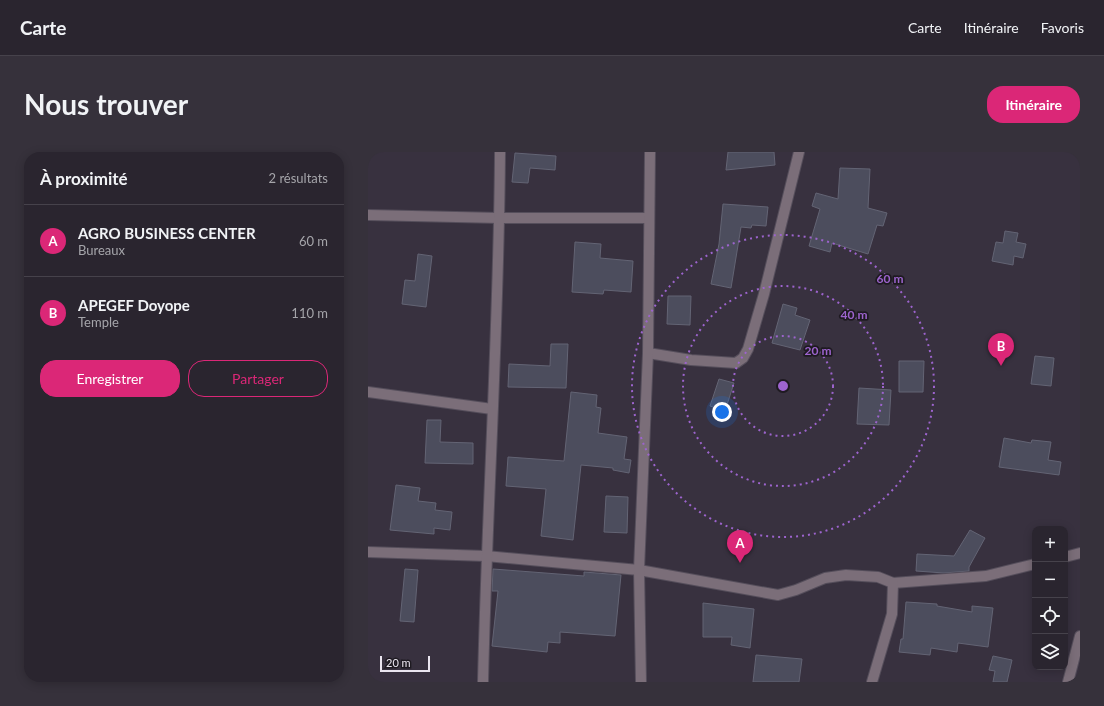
<!DOCTYPE html>
<html lang="fr">
<head>
<meta charset="utf-8">
<style>
	body { margin:0; font-family:Lato,sans-serif; background:#36313b; color:#f1f3f6 }
	.controls { position:absolute; right:12px; bottom:12px; display:grid; overflow:hidden; border-radius:8px; box-shadow:0 2px 10px #0003 }
	.controls button { width:36px; height:36px; display:grid; place-items:center; padding:0; border:0; border-bottom:1px solid #46424b; background:#2a252f; color:#f1f3f6; font:20px sans-serif }
	.scale { position:absolute; left:12px; bottom:10px; width:50px; box-sizing:border-box; padding-left:4px; border:2px solid #ebe6f0; border-top:0; font-size:11px; line-height:14px; white-space:nowrap; color:#ebe6f0; -webkit-text-stroke:3px #1e1a21; paint-order:stroke }
	.you { position:absolute; left:354px; top:260px; width:14px; height:14px; margin:-10px; border:3px solid #fff; border-radius:50%; background:#1a73e8; box-shadow:0 0 0 6px #1a73e833 }
	.badge { display:grid; place-items:center; width:26px; height:26px; border-radius:50%; background:#db2777; color:#fff; font-size:13px; font-weight:700 }
	.pin { position:absolute; translate:-50% -33px; filter:drop-shadow(0 1px 2px #0008) }
	.pin::after { content:''; position:absolute; top:21px; width:14px; height:12px; background:inherit; clip-path:polygon(0 0,100% 0,50% 100%) }
	.list { margin:0; padding:0; list-style:none }
	h2 { display:flex; justify-content:space-between; align-items:center; height:52px; margin:0; padding:0 16px; font-size:17px }
	h2 small { font-size:13px; font-weight:400; color:#a5a5aa }
	.list li { display:grid; grid-template-columns:26px 1fr auto; gap:12px; align-items:center; box-sizing:border-box; height:72px; padding:0 16px; border-top:1px solid #46424b }
	.list b { display:block; font-size:15px; white-space:nowrap }
	.list p { margin:0; font-size:13px; white-space:nowrap; color:#a5a5aa }
	.list em { font-size:13px; font-style:normal; color:#a5a5aa }
	.actions { display:flex; gap:8px; padding:12px 16px }
	.actions a { flex:1; padding:9px 0; border:1px solid #db2777; border-radius:16px; text-align:center; font-size:14px; color:#db2777 }
	.actions .main { background:#db2777; color:#fff }
	.icon { flex:none; width:22px; height:22px; fill:none; stroke:currentColor; stroke-width:2; stroke-linecap:round; stroke-linejoin:round }
	.map { position:relative; flex:none; width:712px; height:530px; overflow:hidden; border-radius:16px }
	header { display:flex; align-items:center; gap:24px; box-sizing:border-box; height:56px; padding:0 20px; background:#2a252f; border-bottom:1px solid #46424b }
	header strong { font-size:19px }
	nav { display:flex; gap:22px; margin-inline-start:auto; font-size:14px }
	.intro { display:flex; align-items:center; justify-content:space-between; box-sizing:border-box; height:96px; padding:0 24px }
	h1 { margin:0; font-size:28px }
	.button { padding:10px 18px; border-radius:16px; background:#db2777; color:#fff; font-size:14px; font-weight:700 }
	main { display:flex; gap:24px; padding:0 24px }
	aside { flex:1; background:#2a252f; border-radius:16px; box-shadow:0 2px 10px #0003 }
	.map>svg:first-child { display:block }
	.building { fill:#4c4d5d; stroke:#636474 }
	.lines { fill:none; stroke-linecap:round; stroke-linejoin:round }
	.minor-casing { stroke:#554e5b; stroke-width:12 }
	.minor { stroke:#7b6e79; stroke-width:10 }
	.ring { fill:none; stroke:#9d64ce; stroke-width:2; stroke-dasharray:2 4 }
	.centre { fill:#9d64ce; stroke:#1e1a21; stroke-width:2 }
	.ring-label { font-size:12px; text-anchor:middle; font-weight:bold; fill:#9d64ce; stroke:#1e1a21; stroke-width:3.5; stroke-linejoin:round; paint-order:stroke }
</style>
</head>
<body>
<header>
<strong>Carte</strong>
<nav><a>Carte</a><a>Itinéraire</a><a>Favoris</a></nav>
</header>
<div class="intro"><h1>Nous trouver</h1><a class="button">Itinéraire</a></div>
<main>
<aside>
<h2>À proximité<small>2 résultats</small></h2>
<ul class="list">
<li><span class="badge">A</span><div><b>AGRO BUSINESS CENTER</b><p>Bureaux</p></div><em>60 m</em></li>
<li><span class="badge">B</span><div><b>APEGEF Doyope</b><p>Temple</p></div><em>110 m</em></li>
</ul>
<div class="actions"><a class="main">Enregistrer</a><a>Partager</a></div>
</aside>
<div class="map">
<svg width="712" height="530" viewBox="0 0 712 530">
	<rect width="100%" height="100%" fill="#38313f"/>
	<g class="building">
		<path d="M360,0H406L407,13L358,18Z"/>
		<path d="M147,1L188,4L187,18L162,16L160,31L144,30Z"/>
		<path d="M472,16L502,17L500,56L519,61L515,74L509,73L500,102L464,91L462,100L441,94L452,57L444,54L448,41L470,47Z"/>
		<path d="M355,52L400,55L398,74L384,73L383,76L373,75L363,136L343,132L351,92Z"/>
		<path d="M637,79L650,81L648,90L658,92L655,106L646,104L645,113L624,109L628,90L635,91Z"/>
		<path d="M207,90L233,92L232,106L265,109L263,140L236,138L235,142L204,140Z"/>
		<path d="M50,102L64,104L58,155L34,152L37,128L47,129Z"/>
		<path d="M300,144H323L322,173L299,172Z"/>
		<path d="M415,152L429,156L427,163L442,168L432,198L404,191Z"/>
		<path d="M183,192H200L198,236L140,235L141,212L182,214Z"/>
		<path d="M667,204L686,206L683,234L663,232Z"/>
		<path d="M531,209H556L555,240H531Z"/>
		<path d="M351,227L366,231L357,259L342,254Z"/>
		<path d="M491,236L523,238L521,273L489,272Z"/>
		<path d="M203,240L229,243L228,255L233,256L230,281L259,285L256,307L263,308L261,321L245,318V316L213,313L205,388L173,384L178,337L138,334L140,305L196,309Z"/>
		<path d="M59,268H73L72,290L105,291V312L57,311Z"/>
		<path d="M636,286L663,291L664,288L683,290L680,308L693,310L691,323L631,315Z"/>
		<path d="M28,333L52,336L50,349L68,351L67,358L84,360L82,378L66,376V382L22,378Z"/>
		<path d="M238,344L260,345L259,381L236,380Z"/>
		<path d="M602,378L617,386L601,415V419L576,421L548,419L549,402L586,404Z"/>
		<path d="M37,417L50,418L46,470L32,469Z"/>
		<path d="M125,417L216,424V420L253,423L247,484L192,480V491L180,490L179,500L124,494L130,439H124Z"/>
		<path d="M538,450L569,452V454L604,460V454L625,456L620,495L590,491L589,500L563,496L562,503L531,500L533,487H535Z"/>
		<path d="M335,451L386,457L382,496L363,493L364,485H335Z"/>
		<path d="M388,503L434,507L431,530H385Z"/>
		<path d="M625,504L644,508L639,530H625L627,519L621,518Z"/>
	</g>
	<g class="lines">
		<defs>
			<g id="minor">
				<path d="M0,63L132,66H281"/>
				<path d="M280,201L323,208L368,211L375,206L380,197L396,142L431,0"/>
				<path d="M0,240L124,257"/>
				<path d="M0,400L118,404L271,418L410,443L428,438L457,426L478,423L510,425L525,431L618,424L667,412"/>
				<path d="M697,405L712,401"/>
				<path d="M115,530C119,353 131,177 132,0"/>
				<path d="M273,530L271,418L280,201L282,0"/>
				<path d="M504,530L524,462L525,431"/>
				<path d="M700,530L712,484"/>
			</g>
		</defs>
		<use href="#minor" class="minor-casing"/>
		<use href="#minor" class="minor"/>
	</g>
	<g class="ring">
		<circle cx="415" cy="234" r="50"/>
		<circle cx="415" cy="234" r="100"/>
		<circle cx="415" cy="234" r="151"/>
	</g>
	<circle cx="415" cy="234" r="6" class="centre"/>
	<g class="ring-label">
		<text x="522" y="131">60 m</text>
		<text x="486" y="167">40 m</text>
		<text x="450" y="203">20 m</text>
	</g>
</svg>
<div class="controls">
<button>+</button>
<button>−</button>
<button><svg class="icon" aria-label="locate" viewBox="0 0 24 24"><circle cx="12" cy="12" r="6"/><path d="M12 2v4M12 18v4M2 12h4M18 12h4"/></svg></button>
<button><svg class="icon" aria-label="layers" viewBox="0 0 24 24"><path d="M12 4l9 5-9 5-9-5zM3 14l9 5 9-5"/></svg></button>
</div>
<div class="scale">20 m</div>
<div class="you"></div>
<div class="pin badge" style="left:372px;top:411px">A</div>
<div class="pin badge" style="left:633px;top:214px">B</div>
</div>
</main>
</body>
</html>
